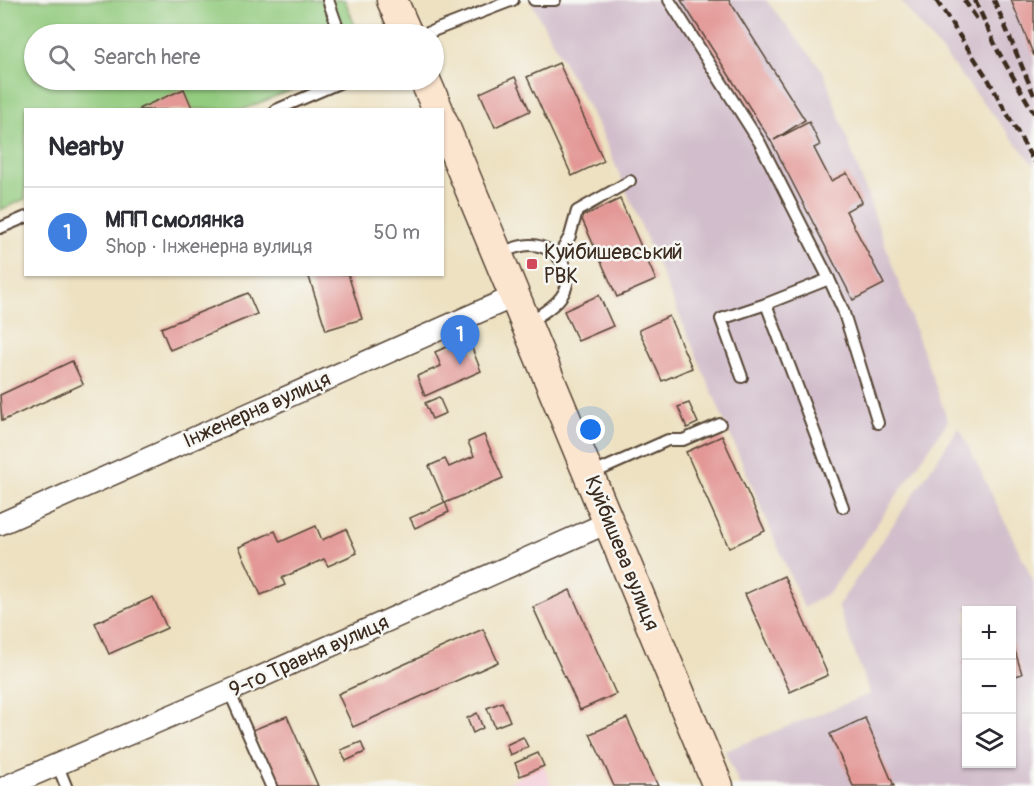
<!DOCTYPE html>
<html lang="en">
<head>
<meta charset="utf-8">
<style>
	body { margin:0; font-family:Pangolin,sans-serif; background:#f7f7f7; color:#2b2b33 }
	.controls { position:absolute; right:18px; bottom:18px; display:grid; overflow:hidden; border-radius:0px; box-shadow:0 2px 4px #0004 }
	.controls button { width:54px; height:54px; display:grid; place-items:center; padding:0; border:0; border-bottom:2px solid #e1e1e2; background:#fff; color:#2b2b33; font:30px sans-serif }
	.you { position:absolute; left:591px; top:430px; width:21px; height:21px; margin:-15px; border:4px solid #fff; border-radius:50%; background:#1a73e8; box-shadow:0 0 0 9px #1a73e833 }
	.badge { display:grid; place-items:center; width:39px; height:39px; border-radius:50%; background:#1a73e8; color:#fff; font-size:20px; font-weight:700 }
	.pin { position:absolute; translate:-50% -50px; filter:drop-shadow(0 2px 3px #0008) }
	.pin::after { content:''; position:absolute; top:32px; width:21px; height:18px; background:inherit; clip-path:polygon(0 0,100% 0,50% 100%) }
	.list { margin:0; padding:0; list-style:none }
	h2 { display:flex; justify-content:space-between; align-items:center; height:78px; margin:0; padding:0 24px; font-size:26px }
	h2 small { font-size:20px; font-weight:400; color:#7c7c81 }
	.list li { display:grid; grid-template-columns:39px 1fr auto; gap:18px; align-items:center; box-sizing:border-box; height:90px; padding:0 24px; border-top:2px solid #e1e1e2 }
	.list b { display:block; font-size:22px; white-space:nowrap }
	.list p { margin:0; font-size:20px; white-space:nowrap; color:#7c7c81 }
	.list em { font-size:20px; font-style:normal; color:#7c7c81 }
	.icon { flex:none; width:33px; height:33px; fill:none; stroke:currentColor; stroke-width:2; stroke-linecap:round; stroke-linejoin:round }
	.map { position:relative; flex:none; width:1034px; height:786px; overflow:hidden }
	.search { position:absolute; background:#fff; box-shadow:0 2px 4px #0004; left:24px; top:24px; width:420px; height:66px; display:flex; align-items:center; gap:15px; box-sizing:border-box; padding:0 21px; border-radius:33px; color:#7c7c81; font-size:22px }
	.panel { position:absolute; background:#fff; box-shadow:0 2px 4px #0004; left:24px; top:108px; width:420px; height:168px; border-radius:0px }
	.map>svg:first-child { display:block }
	.built { fill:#f5cfda }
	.industrial { fill:#d1bdcb; fill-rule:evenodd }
	.green { fill:#93cb7f; stroke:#677a4e; stroke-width:1.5 }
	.building { fill:#e39896 }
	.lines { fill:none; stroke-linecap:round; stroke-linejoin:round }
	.lane-casing { stroke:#564536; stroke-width:14 }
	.street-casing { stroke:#564536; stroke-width:24 }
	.secondary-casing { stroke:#564536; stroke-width:33 }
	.lane { stroke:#fff; stroke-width:10 }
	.street { stroke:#fff; stroke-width:21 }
	.secondary { stroke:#fce5cf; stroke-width:30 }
	.rail { stroke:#3b2a1e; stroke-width:4.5; stroke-dasharray:9 4.5; stroke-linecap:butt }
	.poi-dot { fill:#d1495b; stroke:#f6f6f2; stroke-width:2 }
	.labels { text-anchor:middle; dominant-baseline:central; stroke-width:5; stroke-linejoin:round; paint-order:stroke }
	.poi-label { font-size:21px; fill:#3b2a1e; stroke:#f6f6f2; text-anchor:start }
	.street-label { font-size:21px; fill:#3b2a1e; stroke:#f6f6f2 }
</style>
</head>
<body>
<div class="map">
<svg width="1034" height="786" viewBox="0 0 1034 786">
	<rect width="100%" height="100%" fill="#f6f6f2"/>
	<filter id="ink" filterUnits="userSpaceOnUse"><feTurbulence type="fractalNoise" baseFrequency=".0167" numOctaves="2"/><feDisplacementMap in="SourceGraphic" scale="12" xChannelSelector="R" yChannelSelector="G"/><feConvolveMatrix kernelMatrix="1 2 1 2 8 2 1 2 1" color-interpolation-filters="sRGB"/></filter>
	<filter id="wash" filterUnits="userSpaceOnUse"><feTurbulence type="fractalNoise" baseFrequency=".008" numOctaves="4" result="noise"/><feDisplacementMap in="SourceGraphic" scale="24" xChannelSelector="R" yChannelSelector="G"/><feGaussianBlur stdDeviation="1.35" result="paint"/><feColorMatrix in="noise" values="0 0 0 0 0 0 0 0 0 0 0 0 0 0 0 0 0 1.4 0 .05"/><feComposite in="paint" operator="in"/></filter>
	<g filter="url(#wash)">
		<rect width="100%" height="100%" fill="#ede1c1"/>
		<path class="built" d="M544,766L552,786H500Z"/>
		<g class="industrial">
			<path d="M530,0H766L823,71L948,421L831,591L804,608L600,129Z"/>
			<path d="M900,0H1034V165Z"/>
			<path d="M959,427L1034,582V786H740L725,751L870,694L838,606ZM966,610H1012V764H966Z"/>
		</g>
		<path class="green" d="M0,0H345L358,34H34V80H317L244,109L26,110L25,199L0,210Z"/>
		<g id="blocks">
			<g class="building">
				<path d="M681,0H729L805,120L774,140L809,122L820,145L814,148L831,181L847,173L862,202L846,211L884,284L853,300L771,141Z"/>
				<path d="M1011,0H1034V56Z"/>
				<path d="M559,63L604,161L572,176L527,77Z"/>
				<path d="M515,77L530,111L495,127L480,93Z"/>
				<path d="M184,89L193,110H140V108Z"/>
				<path d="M620,199L656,280L617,297L581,217Z"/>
				<path d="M308,274H348L362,319L326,330Z"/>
				<path d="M248,293L257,314L170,350L161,328Z"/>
				<path d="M599,295L613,326L578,341L564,311Z"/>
				<path d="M669,316L692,368L662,381L639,330Z"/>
				<path d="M468,338L481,371L425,396L417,376L441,366L435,352Z"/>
				<path d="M72,361L83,384L2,421L0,395Z"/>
				<path d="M439,397L446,413L432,419L425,403Z"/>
				<path d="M689,403L698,423L687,428L678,407Z"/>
				<path d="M484,435L503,478L445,503L429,466L445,459L449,467L474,456L468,442Z"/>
				<path d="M722,436L765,531L729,548L686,452Z"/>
				<path d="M445,502L449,512L415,528L410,518Z"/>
				<path d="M316,526L322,540L346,529L357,553L328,566L324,559L282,578L285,585L261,595L239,547L275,531L280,542Z"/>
				<path d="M784,576L828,675L790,692L745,594Z"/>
				<path d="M570,590L616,694L580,710L533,607Z"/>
				<path d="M153,597L167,628L109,654L95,623Z"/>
				<path d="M483,629L498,662L353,727L338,694Z"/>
				<path d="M1012,641L1022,674L1012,677Z"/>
				<path d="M966,661V676L962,662Z"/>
				<path d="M502,702L510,721L495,727L487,708Z"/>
				<path d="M477,713L483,728L473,733L467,718Z"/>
				<path d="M287,716L318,786H277L253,730Z"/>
				<path d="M627,718L658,786H614L590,734Z"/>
				<path d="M865,718L894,786H853L830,734Z"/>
				<path d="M523,737L528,747L510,755L506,745Z"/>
				<path d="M361,742L365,752L346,761L341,750Z"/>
				<path d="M538,753L544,766L520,776L515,763Z"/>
			</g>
		</g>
	</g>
	<g filter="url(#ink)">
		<use href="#blocks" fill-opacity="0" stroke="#564536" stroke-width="1.5"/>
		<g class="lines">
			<defs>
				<g id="lane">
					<path d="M328,0L340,34"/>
					<path d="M534,0H555"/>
					<path d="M669,0L760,143L829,279L766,304L843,507"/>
					<path d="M425,34L513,0"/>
					<path d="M276,110L346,80"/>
					<path d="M0,228L26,217"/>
					<path d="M498,254C508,250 519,245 530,245C556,245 579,273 561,297C553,308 539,315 528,323"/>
					<path d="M559,255L570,236L577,211L630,181"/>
					<path d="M829,279L843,310L878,423"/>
					<path d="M742,377L721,319L766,304"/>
					<path d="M589,475L668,440H683L720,424"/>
					<path d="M229,691L271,786"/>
					<path d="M57,764L66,786"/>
				</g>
				<g id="street">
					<path d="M0,524L515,296"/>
					<path d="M7,786L229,691L609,522"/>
				</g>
				<g id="secondary">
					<path d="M392,0L407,34"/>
					<path d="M425,80L438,110"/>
					<path d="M442,121L718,786"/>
				</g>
			</defs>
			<use href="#lane" class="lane-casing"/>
			<use href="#street" class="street-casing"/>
			<use href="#secondary" class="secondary-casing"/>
			<use href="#lane" class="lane"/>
			<use href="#street" class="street"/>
			<use href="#secondary" class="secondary"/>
			<g class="rail">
				<path d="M936,0L988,79L1034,162"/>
				<path d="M964,0L977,19"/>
				<path d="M975,0L998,51L1034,113"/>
				<path d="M994,0L1034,95"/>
			</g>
		</g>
	</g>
	<rect class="poi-dot" x="526" y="258" width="12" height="12" rx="3"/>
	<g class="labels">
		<g class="poi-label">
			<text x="544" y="252">Куйбишевський<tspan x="544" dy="24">РВК</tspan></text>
		</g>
		<g class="street-label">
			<text transform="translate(257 410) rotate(-24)">Інженерна вулиця</text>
			<text transform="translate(622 553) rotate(68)">Куйбишева вулиця</text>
			<text transform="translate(309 656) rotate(-24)">9-го Травня вулиця</text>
		</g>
	</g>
</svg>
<div class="controls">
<button>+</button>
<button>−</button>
<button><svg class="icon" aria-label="layers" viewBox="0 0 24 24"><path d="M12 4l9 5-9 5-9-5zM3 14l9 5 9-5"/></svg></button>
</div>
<div class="you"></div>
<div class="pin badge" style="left:460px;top:365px;background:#3f7fe0">1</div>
<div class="search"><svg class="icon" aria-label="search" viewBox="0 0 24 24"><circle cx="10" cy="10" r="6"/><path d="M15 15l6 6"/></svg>Search here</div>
<section class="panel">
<h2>Nearby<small></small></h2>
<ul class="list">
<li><span class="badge" style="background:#3f7fe0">1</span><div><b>МПП смолянка</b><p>Shop · Інженерна вулиця</p></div><em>50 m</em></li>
</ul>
</section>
</div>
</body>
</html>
